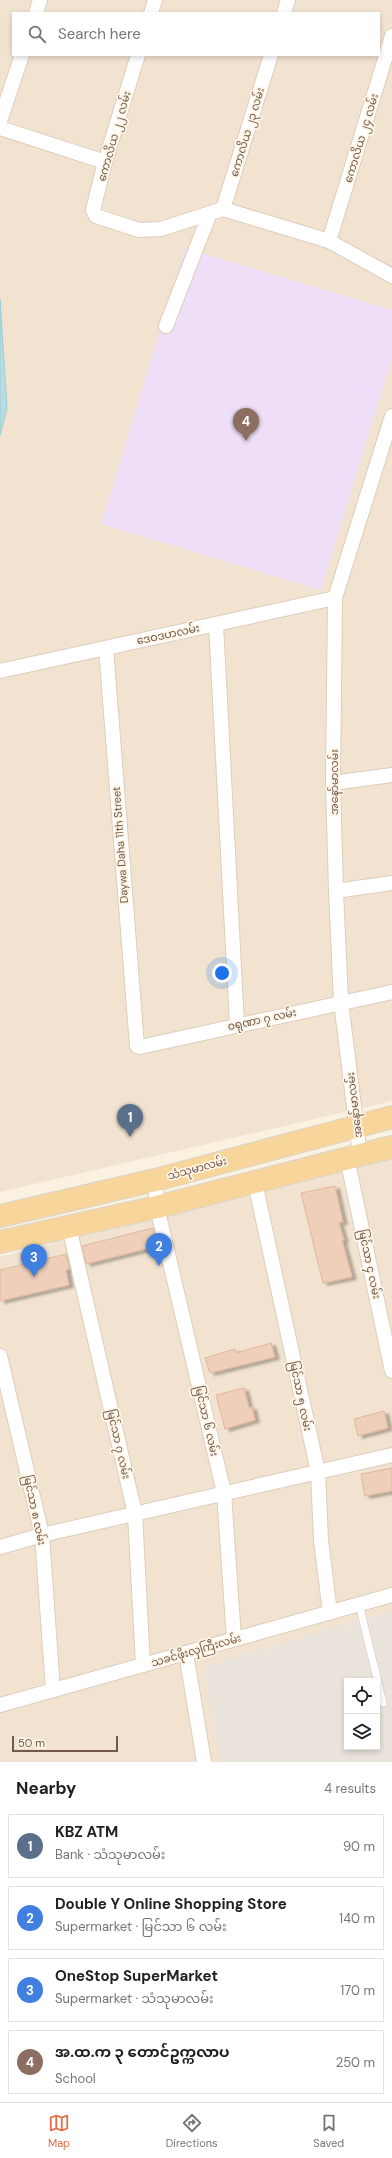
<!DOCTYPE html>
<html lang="en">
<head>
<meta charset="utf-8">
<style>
	body { margin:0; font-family:"DM Sans","Noto Sans Myanmar",sans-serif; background:#f6f6f6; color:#202124 }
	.controls { position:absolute; right:12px; bottom:12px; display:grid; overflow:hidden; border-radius:0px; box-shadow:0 2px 6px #0003 }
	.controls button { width:36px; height:36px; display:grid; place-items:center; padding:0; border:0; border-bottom:1px solid #e0e0e0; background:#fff; color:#202124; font:20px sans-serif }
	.scale { position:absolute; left:12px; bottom:10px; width:106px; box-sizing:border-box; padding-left:4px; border:2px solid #715849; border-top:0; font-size:11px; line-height:14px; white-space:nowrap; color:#715849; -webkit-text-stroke:3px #fef5e7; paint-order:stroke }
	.you { position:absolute; left:222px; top:973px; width:14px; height:14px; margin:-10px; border:3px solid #fff; border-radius:50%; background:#1a73e8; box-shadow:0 0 0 6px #1a73e833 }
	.badge { display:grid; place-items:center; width:26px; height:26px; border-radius:50%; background:#e16d4a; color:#fff; font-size:13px; font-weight:700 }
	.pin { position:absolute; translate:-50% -33px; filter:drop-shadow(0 1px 2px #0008) }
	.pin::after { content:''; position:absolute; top:21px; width:14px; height:12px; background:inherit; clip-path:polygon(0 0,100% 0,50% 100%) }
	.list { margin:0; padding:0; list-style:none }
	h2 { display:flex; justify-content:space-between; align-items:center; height:52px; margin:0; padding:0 16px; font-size:17px }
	h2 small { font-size:13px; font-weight:400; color:#757577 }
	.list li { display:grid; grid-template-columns:26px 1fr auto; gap:12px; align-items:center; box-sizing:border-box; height:64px; margin:0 8px 8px; padding:0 8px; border:1px solid #e0e0e0; border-radius:0px }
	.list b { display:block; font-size:15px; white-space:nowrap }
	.list p { margin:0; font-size:13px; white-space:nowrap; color:#757577 }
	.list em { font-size:13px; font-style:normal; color:#757577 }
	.icon { flex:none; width:22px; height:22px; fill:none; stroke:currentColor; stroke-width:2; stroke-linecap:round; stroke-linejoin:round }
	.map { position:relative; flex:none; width:392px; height:1762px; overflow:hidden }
	.search { position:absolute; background:#fff; box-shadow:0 2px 6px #0003; left:12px; right:12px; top:12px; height:44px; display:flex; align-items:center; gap:10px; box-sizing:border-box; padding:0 14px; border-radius:0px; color:#757577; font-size:15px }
	.sheet { height:340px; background:#fff }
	nav { display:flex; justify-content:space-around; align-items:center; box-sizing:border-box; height:56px; border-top:1px solid #e0e0e0; background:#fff; font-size:11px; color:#757577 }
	nav a { display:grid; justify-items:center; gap:2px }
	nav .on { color:#e16d4a }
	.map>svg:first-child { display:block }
	.residential { fill:#f2e3d0; fill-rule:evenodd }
	.industrial { fill:#eae3dc; fill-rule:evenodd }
	.education { fill:#eedef7 }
	.water { fill:#b7dce3; stroke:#9dccd4 }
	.building { fill:#efcfba; stroke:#e1b69b; filter:url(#shadow) }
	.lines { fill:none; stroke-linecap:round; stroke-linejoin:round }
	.service-casing { stroke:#decdbd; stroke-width:8 }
	.minor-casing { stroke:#decdbd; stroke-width:16 }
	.primary-casing { stroke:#dad4d0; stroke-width:24 }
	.service { stroke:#fff; stroke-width:7 }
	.minor { stroke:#fff; stroke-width:14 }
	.primary { stroke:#f8d69b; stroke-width:22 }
	.labels { text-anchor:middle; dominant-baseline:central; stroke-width:3.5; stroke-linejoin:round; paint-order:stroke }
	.street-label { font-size:11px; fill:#715849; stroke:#fef5e7 }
</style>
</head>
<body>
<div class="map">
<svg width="392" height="1762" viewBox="0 0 392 1762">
	<defs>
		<filter id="shadow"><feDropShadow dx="4.5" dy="2.5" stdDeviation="1" flood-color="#0004"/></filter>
	</defs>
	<rect width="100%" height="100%" fill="#fbf1e1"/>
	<g class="residential">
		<path d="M0,0H392V1101L0,1192ZM13,13H379V55H13Z"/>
		<path d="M392,1155V1610L204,1667L220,1762H0V1257Z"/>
	</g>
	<path class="industrial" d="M392,1610V1762H220L204,1667ZM347,1681H377V1747H347Z"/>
	<path class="education" d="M185,248L392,310V358L321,590L101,524Z"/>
	<path class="water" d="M0,299L7,408L0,435Z"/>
	<g class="building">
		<path d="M335,1186L343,1222L339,1223L344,1240H342L352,1277L323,1283L301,1193Z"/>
		<path d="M153,1228L158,1246L86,1264L82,1246Z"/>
		<path d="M66,1254L70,1269L66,1270L69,1285L0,1301V1270Z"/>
		<path d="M271,1343L275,1357L210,1373L205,1358L235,1349L236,1353Z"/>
		<path d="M244,1388L249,1408L252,1407L255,1420L225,1429L216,1395Z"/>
		<path d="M384,1411L388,1428L358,1436L354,1419Z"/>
		<path d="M392,1468V1491L365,1496L361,1474Z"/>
	</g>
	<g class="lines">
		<defs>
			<path id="service" d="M359,1604L383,1703"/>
			<g id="minor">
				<path d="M36,13L40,0"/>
				<path d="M151,13L155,0"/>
				<path d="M284,13L288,0"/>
				<path d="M138,55L105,162L93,210L96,216L139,230L161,229L223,209L329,241L392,276"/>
				<path d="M0,121L22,55"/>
				<path d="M0,128L105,162"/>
				<path d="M223,209L271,55"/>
				<path d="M329,241L392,36"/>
				<path d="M166,326L210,213"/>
				<path d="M216,624L237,1025"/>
				<path d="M106,648L137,1046L140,1047L392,992"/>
				<path d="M0,671L335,598"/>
				<path d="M333,783L392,775"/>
				<path d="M336,891L392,883"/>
				<path d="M360,1155L341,1002L336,891L333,783L335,598L392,416"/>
				<path d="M347,1158L392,1371"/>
				<path d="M155,1180L157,1207L224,1493L234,1639"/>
				<path d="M255,1183L318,1472L321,1540L330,1613"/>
				<path d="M69,1227L135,1514L143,1665"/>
				<path d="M0,1356L42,1535L53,1690"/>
				<path d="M0,1547L42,1535L392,1455"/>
				<path d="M186,1653L204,1762"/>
				<path d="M0,1705L392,1595"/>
			</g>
			<g id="primary">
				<path d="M0,1216L155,1180L392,1117"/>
				<path d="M0,1242L157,1207L392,1147"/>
			</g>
		</defs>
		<use href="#service" class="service-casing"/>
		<use href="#minor" class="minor-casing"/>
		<use href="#primary" class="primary-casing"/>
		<use href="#service" class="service"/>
		<use href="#minor" class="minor"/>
		<use href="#primary" class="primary"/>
	</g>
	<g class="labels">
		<g class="street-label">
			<text transform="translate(247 132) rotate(-73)">ကောလိယ ၂၃ လမ်း</text>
			<text transform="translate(114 136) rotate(-74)">ကောလိယ ၂၂ လမ်း</text>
			<text transform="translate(361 138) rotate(-73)">ကောလိယ ၂၄ လမ်း</text>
			<text transform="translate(168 634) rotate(-12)">ဒေဝဒဟလမ်း</text>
			<text transform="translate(334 782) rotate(-90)">အနော်မာလမ်း</text>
			<text transform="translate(120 845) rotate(-94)">Daywa Daha 11th Street</text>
			<text transform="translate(262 1019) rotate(-12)">၀ရုဏာ ၇ လမ်း</text>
			<text transform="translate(354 1105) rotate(-97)">အနော်မာလမ်း</text>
			<text transform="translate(197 1168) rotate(-15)">သံသုမာလမ်း</text>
			<text transform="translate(370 1264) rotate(78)">မြင်သာ ၄ လမ်း</text>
			<text transform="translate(301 1396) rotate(78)">မြင်သာ ၅ လမ်း</text>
			<text transform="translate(207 1421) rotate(77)">မြင်သာ ၆ လမ်း</text>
			<text transform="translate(119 1444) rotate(77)">မြင်သာ ၇ လမ်း</text>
			<text transform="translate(35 1510) rotate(78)">မြင်သာ ၈ လမ်း</text>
			<text transform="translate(196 1650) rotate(-16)">သခင်ဖိုးလှကြီးလမ်း</text>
		</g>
	</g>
</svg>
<div class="controls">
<button><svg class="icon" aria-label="locate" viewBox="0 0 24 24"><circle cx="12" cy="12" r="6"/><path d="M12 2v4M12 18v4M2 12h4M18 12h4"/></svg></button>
<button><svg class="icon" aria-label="layers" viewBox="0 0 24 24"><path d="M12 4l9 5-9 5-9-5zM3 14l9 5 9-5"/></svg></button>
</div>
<div class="scale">50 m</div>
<div class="you"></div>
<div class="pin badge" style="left:130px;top:1137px;background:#5c6f8a">1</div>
<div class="pin badge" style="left:159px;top:1266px;background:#3f7fe0">2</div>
<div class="pin badge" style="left:34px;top:1277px;background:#3f7fe0">3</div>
<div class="pin badge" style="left:246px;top:441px;background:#8d6e63">4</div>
<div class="search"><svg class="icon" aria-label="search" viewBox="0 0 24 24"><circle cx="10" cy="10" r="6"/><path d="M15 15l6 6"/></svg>Search here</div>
</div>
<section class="sheet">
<h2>Nearby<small>4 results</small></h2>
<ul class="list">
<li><span class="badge" style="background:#5c6f8a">1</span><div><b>KBZ ATM</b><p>Bank · သံသုမာလမ်း</p></div><em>90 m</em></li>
<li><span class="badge" style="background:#3f7fe0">2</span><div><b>Double Y Online Shopping Store</b><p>Supermarket · မြင်သာ ၆ လမ်း</p></div><em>140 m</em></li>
<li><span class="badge" style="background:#3f7fe0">3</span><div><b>OneStop SuperMarket</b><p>Supermarket · သံသုမာလမ်း</p></div><em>170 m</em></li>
<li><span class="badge" style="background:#8d6e63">4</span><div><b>အ.ထ.က ၃ တောင်ဥက္ကလာပ</b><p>School</p></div><em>250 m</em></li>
</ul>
</section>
<nav>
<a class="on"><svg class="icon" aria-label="map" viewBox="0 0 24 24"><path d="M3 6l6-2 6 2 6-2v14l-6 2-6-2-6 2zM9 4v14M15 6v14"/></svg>Map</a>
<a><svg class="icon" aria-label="directions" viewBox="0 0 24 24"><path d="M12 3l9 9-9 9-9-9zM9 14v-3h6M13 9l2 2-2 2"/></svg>Directions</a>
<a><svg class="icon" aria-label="saved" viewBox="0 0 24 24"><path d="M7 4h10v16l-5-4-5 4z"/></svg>Saved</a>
</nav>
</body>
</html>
